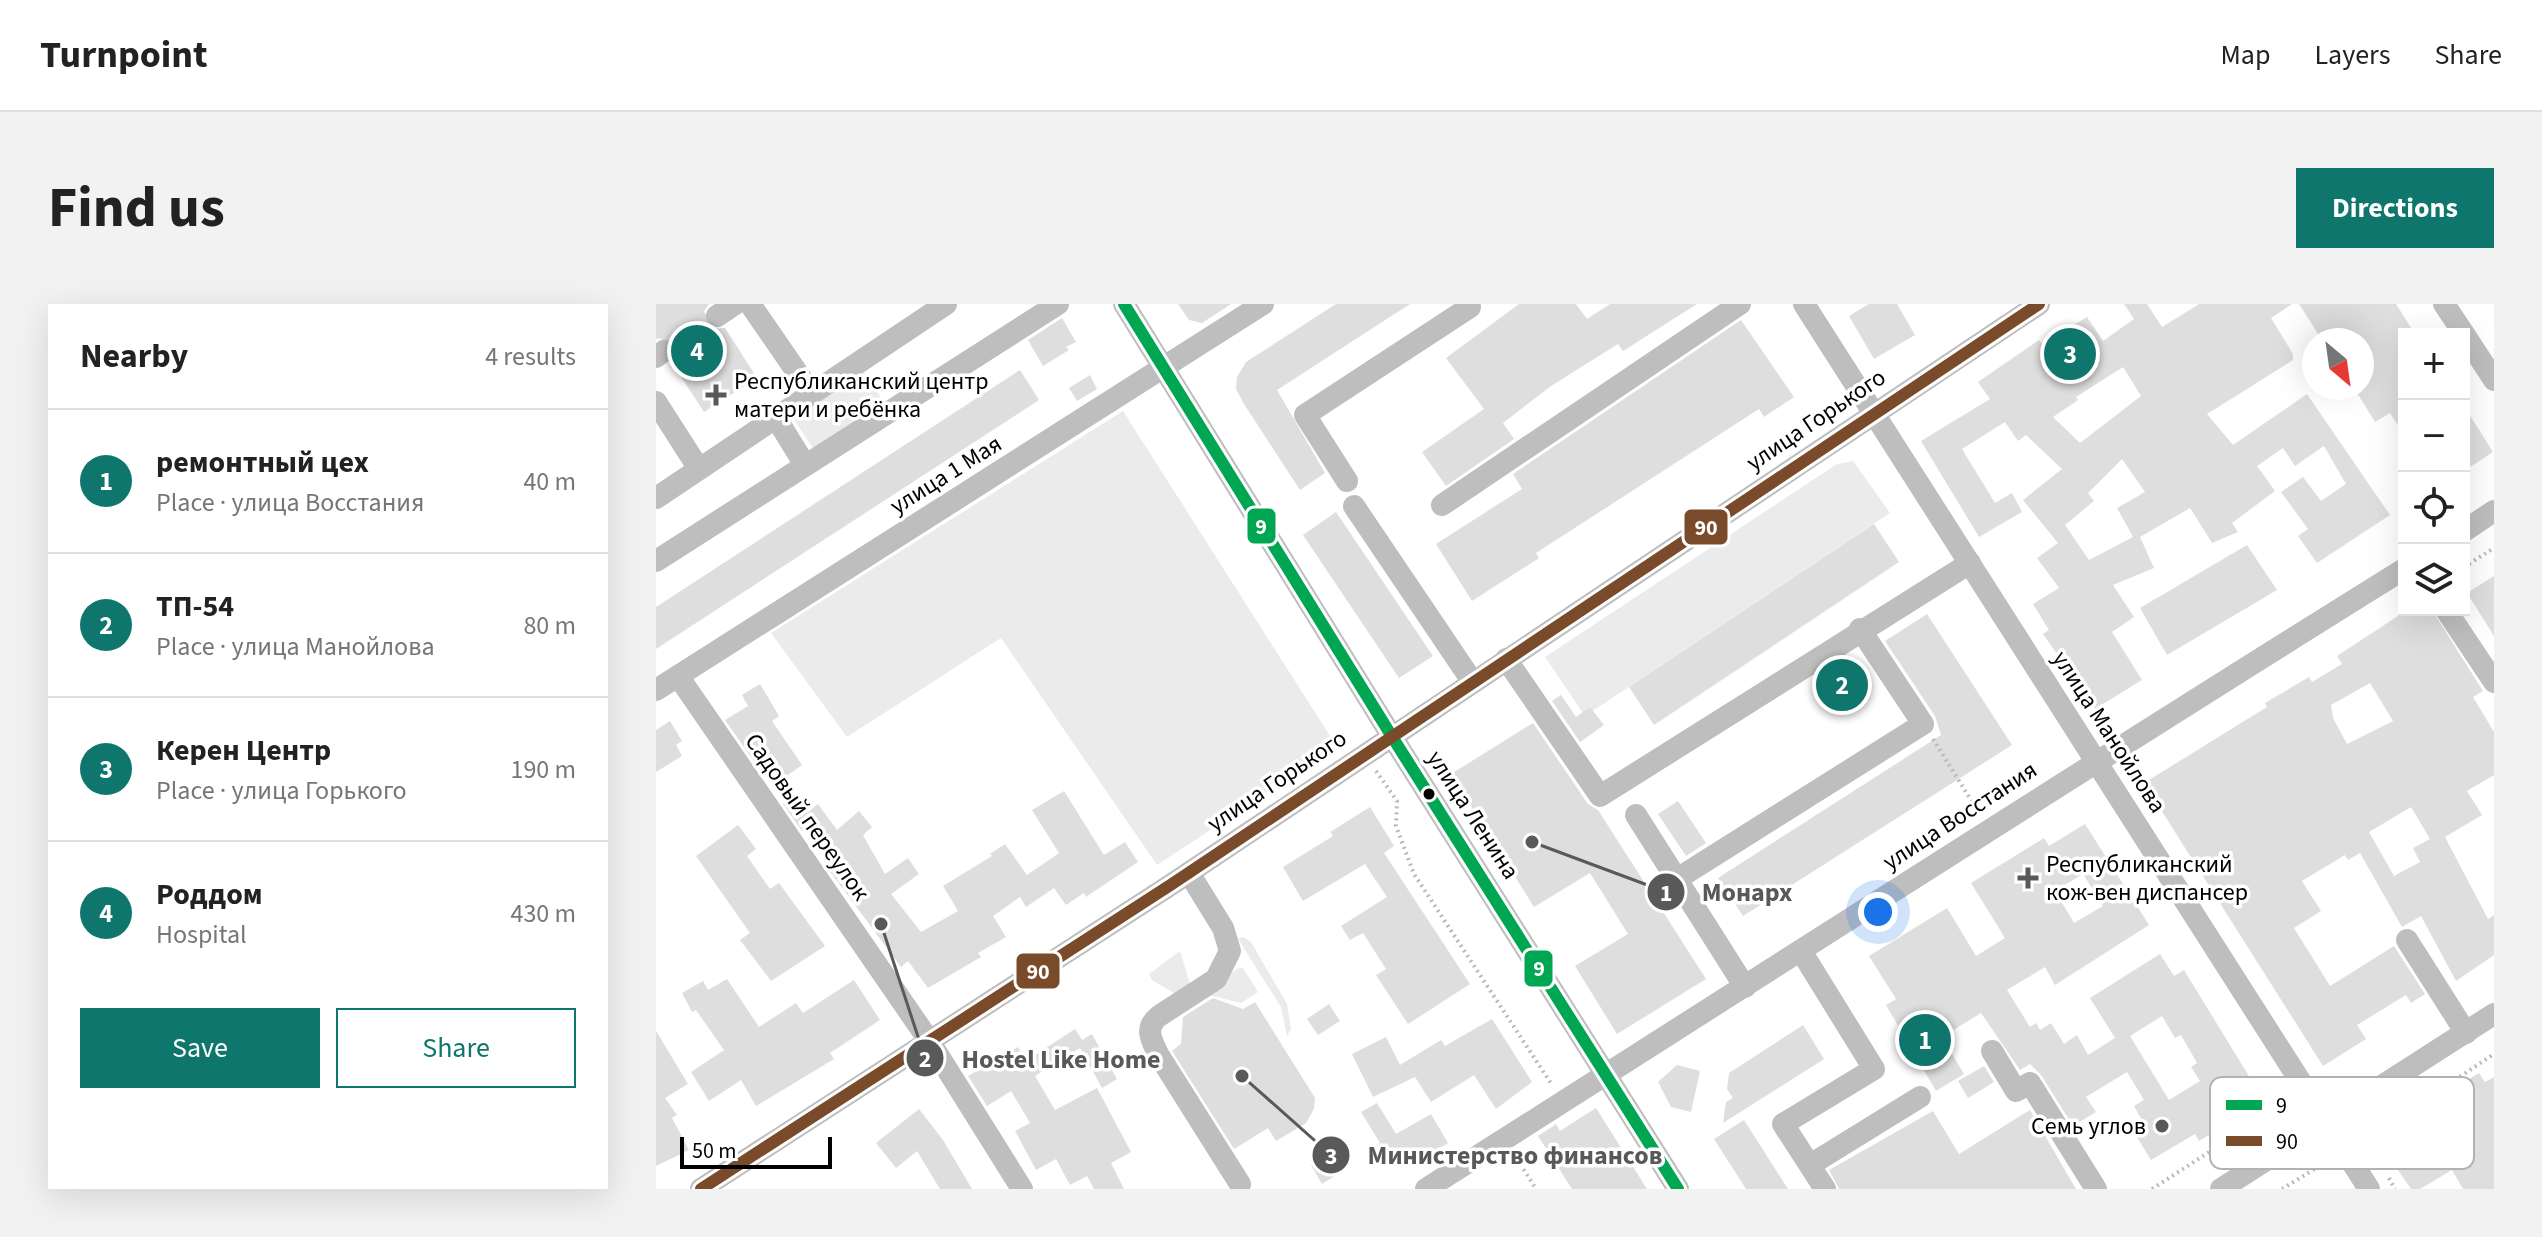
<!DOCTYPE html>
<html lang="en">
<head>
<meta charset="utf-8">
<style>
	body { margin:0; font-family:"Source Sans 3",sans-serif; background:#f2f2f2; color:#222 }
	.controls { position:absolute; right:24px; top:24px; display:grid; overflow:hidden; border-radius:0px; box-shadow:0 8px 32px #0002 }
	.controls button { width:72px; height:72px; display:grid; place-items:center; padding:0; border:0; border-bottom:2px solid #e0e0e0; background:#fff; color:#222; font:40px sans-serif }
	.compass { position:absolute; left:1646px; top:24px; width:72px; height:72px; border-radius:50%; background:#fff; box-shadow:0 8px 32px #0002; rotate:151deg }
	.scale { position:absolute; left:24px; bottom:20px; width:152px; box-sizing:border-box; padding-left:8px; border:4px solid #000; border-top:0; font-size:22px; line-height:28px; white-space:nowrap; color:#000; -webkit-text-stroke:6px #fff; paint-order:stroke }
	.you { position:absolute; left:1222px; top:608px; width:28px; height:28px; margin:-20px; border:6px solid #fff; border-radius:50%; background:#1a73e8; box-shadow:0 0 0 12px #1a73e833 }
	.badge { display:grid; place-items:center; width:52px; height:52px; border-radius:50%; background:#0f766e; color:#fff; font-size:26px; font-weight:700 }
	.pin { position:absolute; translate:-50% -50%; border:4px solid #fff; box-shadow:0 2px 8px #0006 }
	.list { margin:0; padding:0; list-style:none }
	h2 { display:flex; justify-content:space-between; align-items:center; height:104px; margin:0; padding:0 32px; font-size:34px }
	h2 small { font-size:26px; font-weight:400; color:#767676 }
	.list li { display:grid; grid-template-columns:52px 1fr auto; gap:24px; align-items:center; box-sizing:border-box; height:144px; padding:0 32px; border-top:2px solid #e0e0e0 }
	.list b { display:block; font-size:30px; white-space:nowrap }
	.list p { margin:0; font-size:26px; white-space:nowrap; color:#767676 }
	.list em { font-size:26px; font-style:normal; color:#767676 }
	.actions { display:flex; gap:16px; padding:24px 32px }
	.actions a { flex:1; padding:18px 0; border:2px solid #0f766e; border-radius:0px; text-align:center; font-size:28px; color:#0f766e }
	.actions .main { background:#0f766e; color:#fff }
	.icon { flex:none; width:44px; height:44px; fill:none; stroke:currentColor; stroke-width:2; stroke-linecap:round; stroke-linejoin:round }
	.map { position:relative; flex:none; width:1838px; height:885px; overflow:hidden; border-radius:0px }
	header { display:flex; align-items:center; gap:48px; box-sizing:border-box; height:112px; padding:0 40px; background:#fff; border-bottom:2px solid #e0e0e0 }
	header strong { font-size:38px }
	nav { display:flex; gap:44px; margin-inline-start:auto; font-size:28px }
	.intro { display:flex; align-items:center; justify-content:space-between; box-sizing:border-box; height:192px; padding:0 48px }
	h1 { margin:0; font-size:56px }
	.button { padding:20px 36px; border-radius:0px; background:#0f766e; color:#fff; font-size:28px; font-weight:700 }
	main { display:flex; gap:48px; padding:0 48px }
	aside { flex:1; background:#fff; border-radius:0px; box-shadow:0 8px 32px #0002 }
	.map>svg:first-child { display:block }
	.green { fill:#ebebeb }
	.building { fill:#dedede; fill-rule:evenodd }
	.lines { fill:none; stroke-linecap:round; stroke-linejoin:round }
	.minor-tunnel { stroke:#d9d9d9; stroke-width:22; stroke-dasharray:22 11; stroke-linecap:butt }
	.path { stroke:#b9b9b9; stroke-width:4; stroke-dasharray:2 4; stroke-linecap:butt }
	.minor { stroke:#bebebe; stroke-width:22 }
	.bus-1-casing { stroke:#fff; stroke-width:18 }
	.bus-2-casing { stroke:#fff; stroke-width:18 }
	.bus-1 { stroke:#00a651; stroke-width:12 }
	.bus-2 { stroke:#7a4b2a; stroke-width:12 }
	.poi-dot { fill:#595959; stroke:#fff; stroke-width:3 }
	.bus-dot { fill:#000; stroke:#fff; stroke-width:3 }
	.labels { text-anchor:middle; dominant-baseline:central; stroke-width:7; stroke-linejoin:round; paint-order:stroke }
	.poi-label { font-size:24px; fill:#000; stroke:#fff; text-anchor:start }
	.street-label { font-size:24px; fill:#000; stroke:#fff }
	.key { fill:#fff; stroke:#b2b2b2; stroke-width:2 }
	.key-label { font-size:22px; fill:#000 }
	.leader { fill:none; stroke:#595959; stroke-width:3 }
	.callout-dot { fill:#595959; stroke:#fff; stroke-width:3 }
	.mark-label { font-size:24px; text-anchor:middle; font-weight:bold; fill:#fff }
	.callout-label { font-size:26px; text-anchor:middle; font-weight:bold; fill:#595959; stroke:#fff; stroke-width:7; stroke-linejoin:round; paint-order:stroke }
	.line-badge { stroke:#fff; stroke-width:3 }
	.badge-label { font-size:22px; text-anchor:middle; font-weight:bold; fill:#fff }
</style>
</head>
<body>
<header>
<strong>Turnpoint</strong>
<nav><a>Map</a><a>Layers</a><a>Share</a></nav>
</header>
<div class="intro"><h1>Find us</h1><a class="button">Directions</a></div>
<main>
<aside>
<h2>Nearby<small>4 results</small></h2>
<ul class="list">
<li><span class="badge">1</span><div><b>ремонтный цех</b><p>Place · улица Восстания</p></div><em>40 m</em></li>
<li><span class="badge">2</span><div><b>ТП-54</b><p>Place · улица Манойлова</p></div><em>80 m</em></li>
<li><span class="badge">3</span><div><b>Керен Центр</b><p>Place · улица Горького</p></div><em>190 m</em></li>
<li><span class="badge">4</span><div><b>Роддом</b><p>Hospital</p></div><em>430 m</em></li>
</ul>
<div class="actions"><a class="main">Save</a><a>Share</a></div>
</aside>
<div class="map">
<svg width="1838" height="885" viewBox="0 0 1838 885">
	<rect width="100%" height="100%" fill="#fff"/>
	<g class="green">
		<path d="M208,68L229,100L158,146L137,114Z"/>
		<path d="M467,107L681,443L501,561L345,334L191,433L115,329Z"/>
		<path d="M1197,157L1234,209L929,412L889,353L1181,160Z"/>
		<path d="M587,633L595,638L631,700L635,725L631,732L625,703L582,635Z"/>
		<path d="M524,647L535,683L521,691L496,676L493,670Z"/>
		<path d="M583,664H587L602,688L585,699L552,691L548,686Z"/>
	</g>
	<g class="building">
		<path d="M0,0H53L48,7L49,19L56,25L69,24L101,74L48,108L16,59L21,52L20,39L13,34L0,35Z"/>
		<path d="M522,0H575L546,19L533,16Z"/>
		<path d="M680,0H754L621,86L669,169L644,186L588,100L580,85L581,73L590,58Z"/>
		<path d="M863,0H920L931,15L954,0H1041L967,47L962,40L895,82L847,119L858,135L790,182L766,148L828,105L790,54Z"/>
		<path d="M1213,0H1241L1259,31L1218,55L1193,12Z"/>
		<path d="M1468,0H1491L1506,23L1543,0H1636L1615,14L1637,50V56L1551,110L1577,141L1651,90L1734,211L1661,259L1642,232L1652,225L1625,188L1647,173L1665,197L1690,180L1668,142L1639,162L1627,144L1601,162L1619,187L1576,219L1582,228L1556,239L1534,204L1484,233L1498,264L1457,281L1478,313L1456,328L1486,376L1439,405L1387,330L1393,326L1377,300L1403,284L1381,254L1402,239L1367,196L1406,165L1370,131L1362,137L1349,118L1306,145L1339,199L1356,189L1366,208L1323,233L1265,137L1334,95L1322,78L1383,36L1386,40L1431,13L1447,37L1478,15ZM1467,63L1485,92L1424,139L1397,113L1422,96L1420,93ZM1466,155L1489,188L1461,204L1477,233L1433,256L1409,221L1438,197L1432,189Z"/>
		<path d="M1643,0H1740L1759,30H1748V131L1734,109L1719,118L1698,84H1706V36H1666Z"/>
		<path d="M406,14L420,38L410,43L413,46L387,62L372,36Z"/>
		<path d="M1085,16L1138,93L1108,113L1103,105L880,249L883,254L816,297L780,240L866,185L857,170Z"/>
		<path d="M364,66L383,96L0,345V303Z"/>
		<path d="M434,71L441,85L421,97L413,84Z"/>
		<path d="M1808,102L1837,148L1808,167Z"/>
		<path d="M680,208L777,352L743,374L647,231Z"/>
		<path d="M1218,220L1243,258L998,421L973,383Z"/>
		<path d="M1591,241L1621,286L1511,351L1484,304Z"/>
		<path d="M1838,272V332L1811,289Z"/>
		<path d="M1751,306H1776L1827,387L1817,393L1838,428V471L1811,487L1826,511L1789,533L1832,615L1838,611V651L1800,677L1765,612L1746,623L1704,549L1692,556L1689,551L1646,577L1665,607L1638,624L1674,682L1738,642L1769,690L1755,699L1750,691L1701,721L1710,735L1667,762L1488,479L1611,403L1609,399L1653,373L1656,378L1686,360L1681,352ZM1714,379L1737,417L1691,440L1677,414L1675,401ZM1755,503L1774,535L1757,544L1764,558L1738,572L1713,528Z"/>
		<path d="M1271,310L1356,441L1087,612L1062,574L1285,431L1279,412L1229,337Z"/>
		<path d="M1200,358L1213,380L1171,404L1159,382Z"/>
		<path d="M104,380L123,412L116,417L146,461L119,480L108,463L104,466L69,416L92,402L86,391Z"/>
		<path d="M905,391L920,413L934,403L948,421L924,438L896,397Z"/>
		<path d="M14,417L26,437L20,441L26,452L0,468V426Z"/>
		<path d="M877,419L932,500L942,506L1050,675L961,730L919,662L972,630L934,569L878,603L795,470Z"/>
		<path d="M408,487L448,551L469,538L482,558L430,593L428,589L410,601L398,584L370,603L364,593L337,612L350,633L322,649L325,653L272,684L252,657L245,663L170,562L176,558L149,525L146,527L127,500L138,492L151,509L162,500L181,526L203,507L216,523L207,531L229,570L252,554L263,570L235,590L265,628L302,607L287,582L336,552L334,550L349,540L371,571L403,549L376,506Z"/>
		<path d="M1022,497L1050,539L1030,552L1002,510Z"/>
		<path d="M714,503L738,542L728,549L814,680L752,720L720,671L730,665L707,629L694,636L685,622L731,593L709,560L647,597L627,563L677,532L674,528Z"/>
		<path d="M1429,520L1493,621L1399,681L1389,663L1351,686L1374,723L1380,719L1384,726L1395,719L1408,740L1421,731L1432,751L1459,734L1434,694L1504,650L1518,672L1528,666L1610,800L1562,830L1560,827L1543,837L1539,830L1495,856L1476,825L1487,818L1478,802L1488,796L1471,768L1430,793L1440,808L1417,822L1385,771L1374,760L1364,766L1325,709L1286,733L1308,770L1280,787L1230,701L1240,695L1213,652L1291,604L1320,652L1349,634L1315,579L1388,534L1393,542ZM1427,570L1447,602L1418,619L1399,587ZM1506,712L1519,734L1525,731L1541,759L1535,763L1544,777L1513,796L1474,732Z"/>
		<path d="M82,521L100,545L91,552L114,585L123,579L169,642L115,677L84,636L94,629L40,552Z"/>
		<path d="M71,675L103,723L140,699L147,709L198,676L224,716L174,749L178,755L100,802L85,776L53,797L35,768L68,746L40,706L36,708L26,689L47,677L52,686Z"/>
		<path d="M557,694L587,705L599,698L659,794L658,805L650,819L620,837L612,824L578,845L516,747L525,740L527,713Z"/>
		<path d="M673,700L684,717L662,731L651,715Z"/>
		<path d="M836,715L876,778L840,805L818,771L775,798L759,773L717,793L696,750L730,733L744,761L785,736L789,742Z"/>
		<path d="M1147,721L1168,755L1067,819L1070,798L1077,794L1071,785L1073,769Z"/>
		<path d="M419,725L426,736L436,730L461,775L446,784L424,744L379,772L399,806L441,784L475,848L455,859L468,885H438L431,872L414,881L400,855L380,866L359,827L374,819L355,787L331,802L312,772L362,743L370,757Z"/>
		<path d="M0,727L32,780L9,794L21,811L16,814L33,846L0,862Z"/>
		<path d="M1021,761L1044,767L1035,808L1015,803L1002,778Z"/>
		<path d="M1328,762L1338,778L1312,794L1302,777Z"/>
		<path d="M1823,769L1829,778L1838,773V885H1807L1796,866L1764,885H1755L1724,840L1800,792L1796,785Z"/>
		<path d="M721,799L740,830L775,810L792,839L757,860L749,847L727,859L717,843L724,839L705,808Z"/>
		<path d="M940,804L991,885H916L882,832L900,820L904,827Z"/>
		<path d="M263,805L287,836L316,885H284L261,847L240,864L220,839Z"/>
		<path d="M1374,806L1420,885H1183L1173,866L1277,807L1303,850Z"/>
		<path d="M1088,816L1132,885H1090L1058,835Z"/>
		<path d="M671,851L682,870L666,880L655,861Z"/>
	</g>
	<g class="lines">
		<path class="minor-tunnel" d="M8,47L61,12"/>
		<g class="path">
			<path d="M1808,263L1838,244"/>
			<path d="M1277,435L1323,509"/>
			<path d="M720,467L741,497L740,522L758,570L896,781"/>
			<path d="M1709,836L1838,750"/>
			<path d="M858,850L880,885"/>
			<path d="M1733,874L1739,885"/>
			<path d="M1496,885L1632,797"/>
			<path d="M1626,885L1673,856"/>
		</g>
		<g class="minor">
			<path d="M94,0L156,90"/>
			<path d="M468,0L735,431L1022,885"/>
			<path d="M1148,0L1713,885"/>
			<path d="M1788,0L1808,30"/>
			<path d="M61,12L79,0"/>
			<path d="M1808,30L1838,76"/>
			<path d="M0,53L8,47"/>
			<path d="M0,98L43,165"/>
			<path d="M120,114L149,161"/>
			<path d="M691,177L649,111L814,3L812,0"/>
			<path d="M0,194L290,0"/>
			<path d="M786,201L1084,0"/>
			<path d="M698,202L816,377"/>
			<path d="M1808,227L1838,207"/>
			<path d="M0,257L402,0"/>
			<path d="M1790,306L1838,378"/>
			<path d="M850,355L944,492L1314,259"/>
			<path d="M22,372L274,738L366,885"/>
			<path d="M0,386L607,0"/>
			<path d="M980,511L1089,683"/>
			<path d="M533,569L567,624L574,647L560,675L503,712C488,724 495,735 502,750L584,880"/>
			<path d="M1021,575L1267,420L1204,325"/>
			<path d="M1751,636L1810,729"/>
			<path d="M1145,647L1218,765L1127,820L1169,885"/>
			<path d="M1336,747L1360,787L1374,779L1440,885"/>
			<path d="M1154,861L1264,793"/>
			<path d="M45,885L516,580L1383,0"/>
			<path d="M770,885C1096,678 1420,469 1748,265"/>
			<path d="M1565,885L1838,710"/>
		</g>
		<defs>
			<path id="bus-1" d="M468,0L735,431L1022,885"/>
			<path id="bus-2" d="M45,885L516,580L1383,0"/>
		</defs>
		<use href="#bus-1" class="bus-1-casing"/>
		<use href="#bus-2" class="bus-2-casing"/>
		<use href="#bus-1" class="bus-1"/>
		<use href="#bus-2" class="bus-2"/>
	</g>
	<g class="poi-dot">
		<path d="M56 79h8v8h8v8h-8v8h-8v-8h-8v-8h8z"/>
		<path d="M1368 562h8v8h8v8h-8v8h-8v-8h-8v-8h8z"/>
		<circle cx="1506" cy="822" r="8"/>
	</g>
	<circle class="bus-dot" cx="773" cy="490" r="7"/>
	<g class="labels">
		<g class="poi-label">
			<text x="78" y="77">Республиканский центр<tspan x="78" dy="28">матери и ребёнка</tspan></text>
			<text x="1390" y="560">Республиканский<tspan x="1390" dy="28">кож-вен диспансер</tspan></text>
			<text x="1490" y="822" text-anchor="end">Семь углов</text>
		</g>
		<g class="street-label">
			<text transform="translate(1160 116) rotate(-34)">улица Горького</text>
			<text transform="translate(290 171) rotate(-32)">улица 1 Мая</text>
			<text transform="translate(1453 428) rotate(57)">улица Манойлова</text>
			<text transform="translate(621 477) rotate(-34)">улица Горького</text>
			<text transform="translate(817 511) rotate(57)">улица Ленина</text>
			<text transform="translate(1304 512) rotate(-33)">улица Восстания</text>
			<text transform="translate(151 513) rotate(55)">Садовый переулок</text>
		</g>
	</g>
	<rect x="1554" y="773" width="264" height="92" rx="12" class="key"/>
	<rect x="1570" y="796" width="36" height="10" fill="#00a651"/>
	<rect x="1570" y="832" width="36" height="10" fill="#7a4b2a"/>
	<g class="key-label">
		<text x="1620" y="809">9</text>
		<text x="1620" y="845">90</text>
	</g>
	<path class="leader" d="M876 538L1010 588M225 620L269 754M586 772L675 851"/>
	<g class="callout-dot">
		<circle cx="876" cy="538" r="8"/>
		<circle cx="225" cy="620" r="8"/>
		<circle cx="586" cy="772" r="8"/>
		<circle cx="1010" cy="588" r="20"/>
		<circle cx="269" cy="754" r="20"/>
		<circle cx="675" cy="851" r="20"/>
	</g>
	<g class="mark-label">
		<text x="1010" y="597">1</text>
		<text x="269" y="763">2</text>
		<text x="675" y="860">3</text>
	</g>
	<g class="callout-label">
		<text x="1091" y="597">Монарх</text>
		<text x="405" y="764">Hostel Like Home</text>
		<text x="859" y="860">Министерство финансов</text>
	</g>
	<g class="line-badge">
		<rect x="590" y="203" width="31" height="38" rx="8" fill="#00a651"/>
		<rect x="1027" y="204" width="46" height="38" rx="8" fill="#7a4b2a"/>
		<rect x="867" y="645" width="31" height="39" rx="8" fill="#00a651"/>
		<rect x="359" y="648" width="46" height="38" rx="8" fill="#7a4b2a"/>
	</g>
	<g class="badge-label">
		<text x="605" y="230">9</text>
		<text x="1050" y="231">90</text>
		<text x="883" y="672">9</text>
		<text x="382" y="675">90</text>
	</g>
</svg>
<div class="controls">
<button>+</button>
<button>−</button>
<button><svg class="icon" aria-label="locate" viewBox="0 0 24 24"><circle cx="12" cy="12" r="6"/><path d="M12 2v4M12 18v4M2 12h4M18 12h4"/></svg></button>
<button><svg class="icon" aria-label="layers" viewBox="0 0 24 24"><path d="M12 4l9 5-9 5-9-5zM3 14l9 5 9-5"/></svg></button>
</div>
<svg class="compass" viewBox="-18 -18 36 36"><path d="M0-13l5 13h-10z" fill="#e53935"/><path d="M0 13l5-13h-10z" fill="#767676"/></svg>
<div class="scale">50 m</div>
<div class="you"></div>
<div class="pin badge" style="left:1269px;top:736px">1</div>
<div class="pin badge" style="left:1186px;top:381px">2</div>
<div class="pin badge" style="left:1414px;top:50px">3</div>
<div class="pin badge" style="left:41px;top:47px">4</div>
</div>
</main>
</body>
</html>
